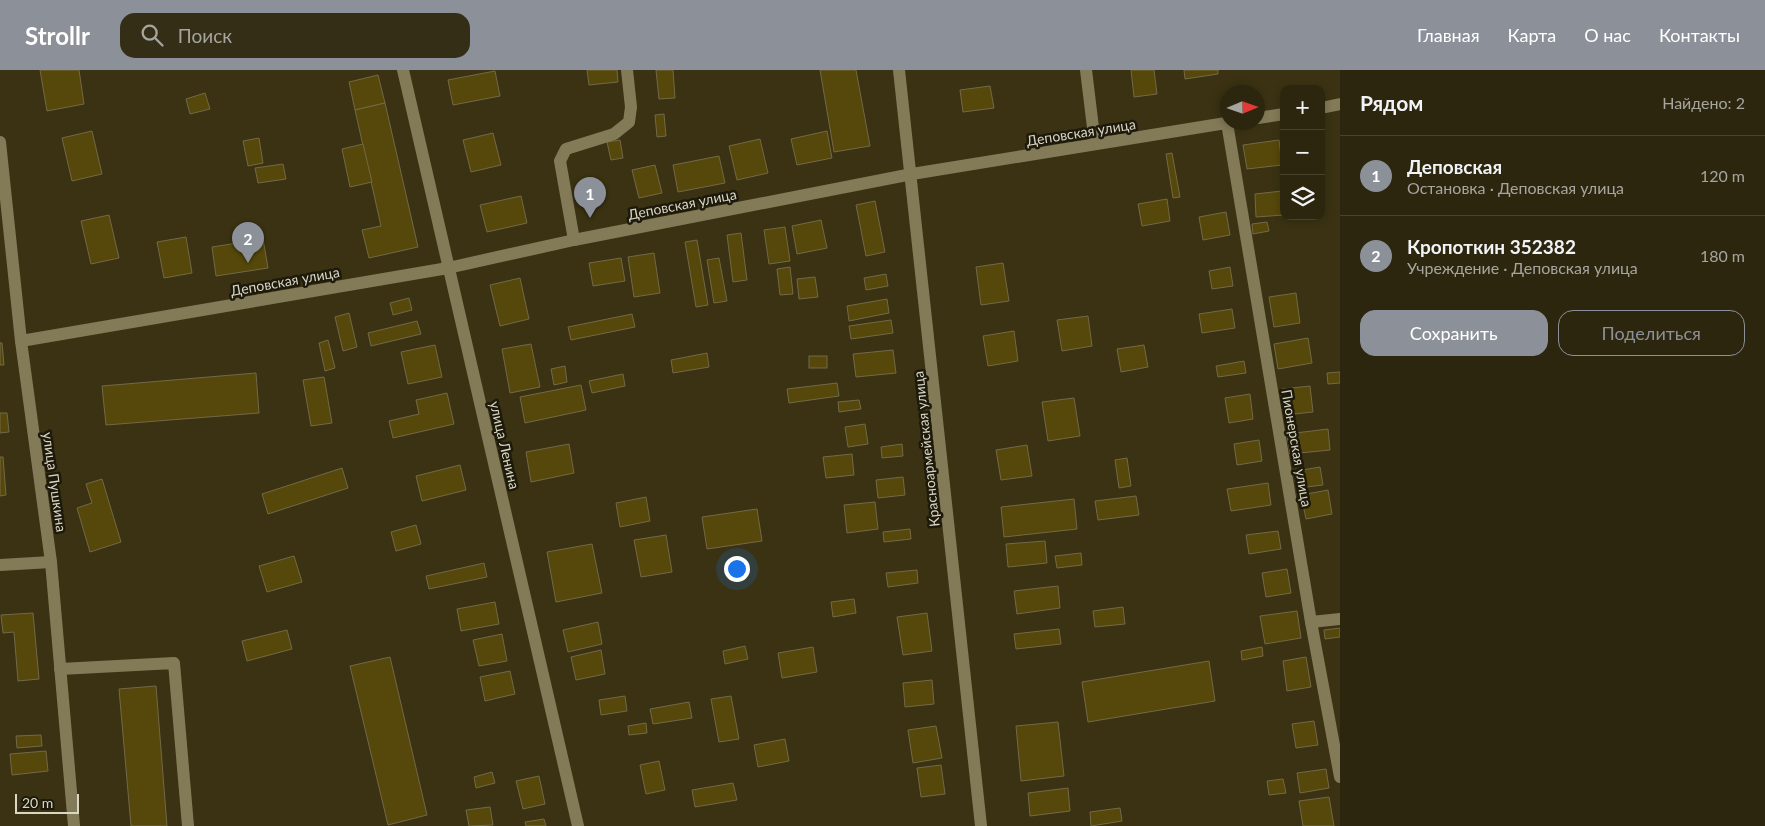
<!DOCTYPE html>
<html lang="ru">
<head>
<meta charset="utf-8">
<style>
	body { margin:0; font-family:Lato,sans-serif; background:#342e17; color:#f1f3f6 }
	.controls { position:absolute; right:15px; top:15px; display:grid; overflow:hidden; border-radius:10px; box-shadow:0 2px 8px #0003 }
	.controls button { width:45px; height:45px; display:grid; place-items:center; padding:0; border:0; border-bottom:1px solid #48432e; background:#2c260e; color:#f1f3f6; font:25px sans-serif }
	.compass { position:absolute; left:1220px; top:15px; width:45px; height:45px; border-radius:50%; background:#2c260e; box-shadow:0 2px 8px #0003; rotate:88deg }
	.scale { position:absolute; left:15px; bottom:12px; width:64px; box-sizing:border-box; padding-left:5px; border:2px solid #dad6c4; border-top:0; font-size:14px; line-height:18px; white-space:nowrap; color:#dad6c4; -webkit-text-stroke:4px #1d1a0c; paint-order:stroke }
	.you { position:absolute; left:736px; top:498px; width:18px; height:18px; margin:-12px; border:4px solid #fff; border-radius:50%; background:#1a73e8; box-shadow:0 0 0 8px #1a73e833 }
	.badge { display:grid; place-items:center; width:32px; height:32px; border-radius:50%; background:#8c9099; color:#fff; font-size:16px; font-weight:700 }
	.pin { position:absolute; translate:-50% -41px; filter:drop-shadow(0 1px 2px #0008) }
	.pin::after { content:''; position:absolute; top:26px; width:18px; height:15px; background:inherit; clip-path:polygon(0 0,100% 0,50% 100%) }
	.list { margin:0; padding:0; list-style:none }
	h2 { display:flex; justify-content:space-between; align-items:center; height:65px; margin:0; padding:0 20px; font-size:21px }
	h2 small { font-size:16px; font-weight:400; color:#a6a59e }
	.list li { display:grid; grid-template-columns:32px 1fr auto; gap:15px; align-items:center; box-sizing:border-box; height:80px; padding:0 20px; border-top:1px solid #48432e }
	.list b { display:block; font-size:19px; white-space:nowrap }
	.list p { margin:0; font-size:16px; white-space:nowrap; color:#a6a59e }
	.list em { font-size:16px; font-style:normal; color:#a6a59e }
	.actions { display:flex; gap:10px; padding:15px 20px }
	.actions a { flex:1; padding:11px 0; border:1px solid #8c9099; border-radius:15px; text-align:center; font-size:18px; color:#8c9099 }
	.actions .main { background:#8c9099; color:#fff }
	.icon { flex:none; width:28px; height:28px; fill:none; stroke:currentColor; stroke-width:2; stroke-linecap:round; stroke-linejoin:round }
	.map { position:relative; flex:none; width:1340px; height:756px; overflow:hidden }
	header { display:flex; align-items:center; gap:30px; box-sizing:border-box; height:70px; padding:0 25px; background:#8c9099; color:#fff }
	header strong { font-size:24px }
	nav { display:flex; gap:28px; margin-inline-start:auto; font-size:18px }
	.search { width:350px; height:45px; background:#342e17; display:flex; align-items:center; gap:12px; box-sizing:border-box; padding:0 18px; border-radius:15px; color:#a6a59e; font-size:19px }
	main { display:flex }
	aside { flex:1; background:#2c260e }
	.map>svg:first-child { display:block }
	.building { fill:#56480a; stroke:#726948 }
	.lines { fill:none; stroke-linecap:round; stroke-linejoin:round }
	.lane { stroke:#837a58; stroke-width:12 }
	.street { stroke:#837a58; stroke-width:12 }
	.secondary { stroke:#837a58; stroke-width:12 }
	.labels { text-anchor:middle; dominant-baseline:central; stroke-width:5; stroke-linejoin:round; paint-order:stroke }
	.street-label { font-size:14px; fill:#dad6c4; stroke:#1d1a0c }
</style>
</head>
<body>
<header>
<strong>Strollr</strong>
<div class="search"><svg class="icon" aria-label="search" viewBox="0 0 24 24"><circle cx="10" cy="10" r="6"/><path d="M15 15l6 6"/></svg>Поиск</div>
<nav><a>Главная</a><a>Карта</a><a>О нас</a><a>Контакты</a></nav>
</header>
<main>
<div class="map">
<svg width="1340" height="756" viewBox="0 0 1340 756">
	<rect width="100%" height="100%" fill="#3a3212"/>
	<g class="building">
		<path d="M40,0H79L84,34L47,41Z"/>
		<path d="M587,0H617L618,12L589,15Z"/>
		<path d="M656,0H673L675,28L659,29Z"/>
		<path d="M820,0H856L870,76L834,82Z"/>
		<path d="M1131,0H1154L1157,24L1134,27Z"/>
		<path d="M1184,0H1218V4L1185,9Z"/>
		<path d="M495,1L500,26L453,35L448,10Z"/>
		<path d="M378,5L385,33L355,40L349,12Z"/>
		<path d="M990,16L994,38L963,42L960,20Z"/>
		<path d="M205,23L210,39L190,44L186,29Z"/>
		<path d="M385,33L418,177L369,188L362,160L381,156L355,40Z"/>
		<path d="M664,44L666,66L657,67L655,45Z"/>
		<path d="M92,61L102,104L72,111L62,68Z"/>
		<path d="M827,61L832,88L797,95L791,69Z"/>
		<path d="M493,63L501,95L471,102L463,70Z"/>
		<path d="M259,68L263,93L248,96L243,71Z"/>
		<path d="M760,69L768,103L737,110L729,76Z"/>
		<path d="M620,70L623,88L611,90L607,72Z"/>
		<path d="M1279,70L1282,95L1247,99L1243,75Z"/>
		<path d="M363,74L372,112L350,117L342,79Z"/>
		<path d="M1172,83L1180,127L1173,128L1166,84Z"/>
		<path d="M719,86L725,113L678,122L673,95Z"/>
		<path d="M283,94L286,109L258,113L255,98Z"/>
		<path d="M655,95L662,123L639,128L632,100Z"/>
		<path d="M1282,121L1284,145L1256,147L1255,124Z"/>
		<path d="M521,126L527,153L487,162L480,135Z"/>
		<path d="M1167,129L1170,151L1142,156L1138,134Z"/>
		<path d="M875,131L885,182L866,186L856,135Z"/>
		<path d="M1226,142L1230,165L1203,170L1199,147Z"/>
		<path d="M109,145L119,188L91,194L81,151Z"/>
		<path d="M821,150L827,178L797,184L792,156Z"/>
		<path d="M1267,152L1269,161L1253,164L1252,154Z"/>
		<path d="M785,157L790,191L769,194L764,160Z"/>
		<path d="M741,163L747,210L733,212L727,165Z"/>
		<path d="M186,167L192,203L164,208L157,172Z"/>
		<path d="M263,169L268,198L216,206L212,177Z"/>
		<path d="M697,170L708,235L696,237L685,172Z"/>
		<path d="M654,183L660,223L634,227L628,187Z"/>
		<path d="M621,188L625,211L593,216L589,193Z"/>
		<path d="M719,188L727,231L714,233L707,190Z"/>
		<path d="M1003,193L1009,231L981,235L976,197Z"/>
		<path d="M790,197L793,224L780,225L777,199Z"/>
		<path d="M1230,197L1233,216L1212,219L1209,201Z"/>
		<path d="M886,204L888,216L866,220L864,208Z"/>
		<path d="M815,207L818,227L799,229L797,209Z"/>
		<path d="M520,208L529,249L500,256L490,215Z"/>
		<path d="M1296,223L1300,253L1274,257L1269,227Z"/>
		<path d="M409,228L412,240L393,245L390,233Z"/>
		<path d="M887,229L889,243L849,251L847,236Z"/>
		<path d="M1232,239L1235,258L1202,263L1199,244Z"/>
		<path d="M349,243L357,277L343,281L335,247Z"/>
		<path d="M632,244L635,257L571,270L568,257Z"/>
		<path d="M1088,246L1092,276L1062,281L1057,250Z"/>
		<path d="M891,250L893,263L851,269L849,256Z"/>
		<path d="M417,251L421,264L371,276L368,263Z"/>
		<path d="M1014,261L1018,291L988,296L983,266Z"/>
		<path d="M1308,268L1312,293L1278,299L1274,274Z"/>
		<path d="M328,270L335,298L325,301L319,273Z"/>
		<path d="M0,273H2L4,295H0Z"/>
		<path d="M531,274L540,317L510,323L502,279Z"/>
		<path d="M435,275L442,307L408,314L401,282Z"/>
		<path d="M1144,275L1148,297L1121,302L1117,279Z"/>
		<path d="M893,280L896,303L856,307L853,284Z"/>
		<path d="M707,283L709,297L673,303L671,290Z"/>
		<rect x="809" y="286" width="18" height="12"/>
		<path d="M1244,291L1246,303L1218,307L1216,296Z"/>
		<path d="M565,296L567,312L554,315L551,299Z"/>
		<path d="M1340,302V313L1328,314L1327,303Z"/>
		<path d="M256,303L259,343L106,355L102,316Z"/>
		<path d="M623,304L625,316L592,323L589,311Z"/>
		<path d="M324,307L332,353L311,356L303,310Z"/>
		<path d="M837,313L839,326L789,333L787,319Z"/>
		<path d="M581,315L586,340L525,353L520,327Z"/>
		<path d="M1310,316L1313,342L1285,345L1282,319Z"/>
		<path d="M447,323L454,354L393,368L389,351L419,344L416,330Z"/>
		<path d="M1250,324L1253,349L1229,353L1225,328Z"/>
		<path d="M1074,328L1080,366L1048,371L1042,332Z"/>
		<path d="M859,330L861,339L839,342L838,332Z"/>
		<path d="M0,343H7L9,362L0,363Z"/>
		<path d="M865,354L868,374L848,377L845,357Z"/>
		<path d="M1328,359L1330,380L1290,384L1287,364Z"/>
		<path d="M1259,370L1262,391L1237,395L1234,374Z"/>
		<path d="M569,374L574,403L531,412L526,382Z"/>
		<path d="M902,374L903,386L882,388L881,377Z"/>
		<path d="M1027,375L1032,406L1001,410L996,380Z"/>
		<path d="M852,384L854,405L826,408L823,387Z"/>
		<path d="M0,387H3L6,425L0,426Z"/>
		<path d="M1127,388L1131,416L1119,418L1115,390Z"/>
		<path d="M460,395L466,420L422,431L416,406Z"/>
		<path d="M1320,397L1323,415L1298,418L1296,401Z"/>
		<path d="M342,398L348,418L268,444L262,424Z"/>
		<path d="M903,407L905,425L878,428L876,410Z"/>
		<path d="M102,409L121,472L90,482L77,438L92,433L86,414Z"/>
		<path d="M1268,413L1271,435L1231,441L1227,419Z"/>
		<path d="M1328,420L1332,444L1306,449L1301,425Z"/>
		<path d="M1136,426L1139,445L1098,450L1095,431Z"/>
		<path d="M646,427L650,451L620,457L616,433Z"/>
		<path d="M1074,429L1077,459L1004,467L1001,437Z"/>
		<path d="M875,432L878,459L847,463L844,435Z"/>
		<path d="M757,439L762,471L707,479L702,447Z"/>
		<path d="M416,455L421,474L396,481L391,462Z"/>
		<path d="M910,459L911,469L884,472L883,462Z"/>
		<path d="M1278,461L1281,479L1249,484L1246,465Z"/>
		<path d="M666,465L672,502L641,507L634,470Z"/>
		<path d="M1045,471L1047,493L1008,497L1006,474Z"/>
		<path d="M592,474L602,523L556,532L547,482Z"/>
		<path d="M1081,483L1082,495L1057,498L1055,486Z"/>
		<path d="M294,486L302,512L267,522L259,496Z"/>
		<path d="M484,493L487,507L429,519L426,506Z"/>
		<path d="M1287,499L1291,523L1266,527L1262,503Z"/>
		<path d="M917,500L918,513L888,517L886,503Z"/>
		<path d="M1058,516L1060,538L1017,544L1014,521Z"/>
		<path d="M854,529L856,543L833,547L831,532Z"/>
		<path d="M495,532L499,554L461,561L457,539Z"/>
		<path d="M1123,537L1125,554L1095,557L1093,541Z"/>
		<path d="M1297,541L1301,568L1265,574L1260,546Z"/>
		<path d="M33,543L39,609L18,611L14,562L3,563L1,545Z"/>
		<path d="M927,543L932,581L903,585L897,547Z"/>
		<path d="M598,552L602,574L568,582L563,560Z"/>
		<path d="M1340,558V567L1325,569L1324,560Z"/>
		<path d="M1059,559L1061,574L1016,579L1014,564Z"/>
		<path d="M287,560L292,579L247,591L242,571Z"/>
		<path d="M502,564L507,591L479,596L473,570Z"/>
		<path d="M745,576L748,589L725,594L723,581Z"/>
		<path d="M813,577L817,602L782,608L778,583Z"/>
		<path d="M1262,577L1263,586L1242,590L1241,581Z"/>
		<path d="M601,580L605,604L576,610L571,587Z"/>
		<path d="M390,587L427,745L388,755L350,596Z"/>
		<path d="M1306,587L1311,617L1287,621L1283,591Z"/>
		<path d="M1209,591L1215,631L1088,652L1082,612Z"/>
		<path d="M510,601L515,624L485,631L480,607Z"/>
		<path d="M932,610L934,634L905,637L903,613Z"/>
		<path d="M156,616L167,756H131L119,619Z"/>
		<path d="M625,626L627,641L601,645L599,630Z"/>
		<path d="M731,626L739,669L719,672L711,629Z"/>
		<path d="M689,632L692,648L653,654L650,639Z"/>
		<path d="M1314,651L1318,675L1296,678L1292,654Z"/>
		<path d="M1058,652L1064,706L1021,711L1016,656Z"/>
		<path d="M646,653L647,663L629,665L628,656Z"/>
		<path d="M936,656L942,688L913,693L908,660Z"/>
		<path d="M41,665L42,676L17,678L16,666Z"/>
		<path d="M785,669L789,691L758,697L754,675Z"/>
		<path d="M46,681L48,701L12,705L10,684Z"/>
		<path d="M659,691L665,720L646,724L640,695Z"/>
		<path d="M941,695L945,724L921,727L917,698Z"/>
		<path d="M1326,699L1329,718L1300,723L1297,703Z"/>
		<path d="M492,702L495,713L476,718L474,707Z"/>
		<path d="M539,706L545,734L523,739L516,711Z"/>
		<path d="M1283,709L1286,723L1269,725L1267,711Z"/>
		<path d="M733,713L737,730L695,737L692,720Z"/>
		<path d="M1068,718L1070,741L1030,746L1028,723Z"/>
		<path d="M1329,727L1334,756H1303L1299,731Z"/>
		<path d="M490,737L493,755L469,756L466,740Z"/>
		<path d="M1120,738L1122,751L1091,756L1090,742Z"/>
		<path d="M544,749L546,756H526L525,752Z"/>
	</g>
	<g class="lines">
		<g class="lane">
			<path d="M0,495L51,492"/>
			<path d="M1311,552L1340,549"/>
			<path d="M60,599L174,593L188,756"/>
		</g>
		<g class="street">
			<path d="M1086,0L1095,74"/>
			<path d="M1227,53L1311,552L1340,707"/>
			<path d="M0,72L21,271"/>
			<path d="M574,170L560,91L566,79L614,64L629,52L631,37L627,0"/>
		</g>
		<g class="secondary">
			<path d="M403,0L578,756"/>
			<path d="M899,0L981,756"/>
			<path d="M1321,38L1340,34"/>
			<path d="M1258,48L1284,44"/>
			<path d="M74,756L51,492L21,271L448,198L574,170L912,104L1232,52"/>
		</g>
	</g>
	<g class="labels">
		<g class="street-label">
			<text transform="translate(1081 62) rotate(-9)">Деповская улица</text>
			<text transform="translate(682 134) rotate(-11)">Деповская улица</text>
			<text transform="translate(285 211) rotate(-10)">Деповская улица</text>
			<text transform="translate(505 375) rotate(77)">улица Ленина</text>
			<text transform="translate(1297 378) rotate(80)">Пионерская улица</text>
			<text transform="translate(926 379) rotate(-96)">Красноармейская улица</text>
			<text transform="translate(55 412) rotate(82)">улица Пушкина</text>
		</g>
	</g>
</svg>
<div class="controls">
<button>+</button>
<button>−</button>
<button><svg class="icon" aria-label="layers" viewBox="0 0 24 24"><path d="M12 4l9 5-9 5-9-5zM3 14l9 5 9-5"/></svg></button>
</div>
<svg class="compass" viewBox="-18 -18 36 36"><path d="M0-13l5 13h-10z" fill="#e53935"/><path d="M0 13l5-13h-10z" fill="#a6a59e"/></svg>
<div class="scale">20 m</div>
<div class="you"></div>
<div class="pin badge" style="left:590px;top:148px">1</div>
<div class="pin badge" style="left:248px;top:193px">2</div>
</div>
<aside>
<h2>Рядом<small>Найдено: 2</small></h2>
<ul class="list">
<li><span class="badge">1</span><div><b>Деповская</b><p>Остановка · Деповская улица</p></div><em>120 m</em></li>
<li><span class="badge">2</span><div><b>Кропоткин 352382</b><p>Учреждение · Деповская улица</p></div><em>180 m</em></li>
</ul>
<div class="actions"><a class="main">Сохранить</a><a>Поделиться</a></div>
</aside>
</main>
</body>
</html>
